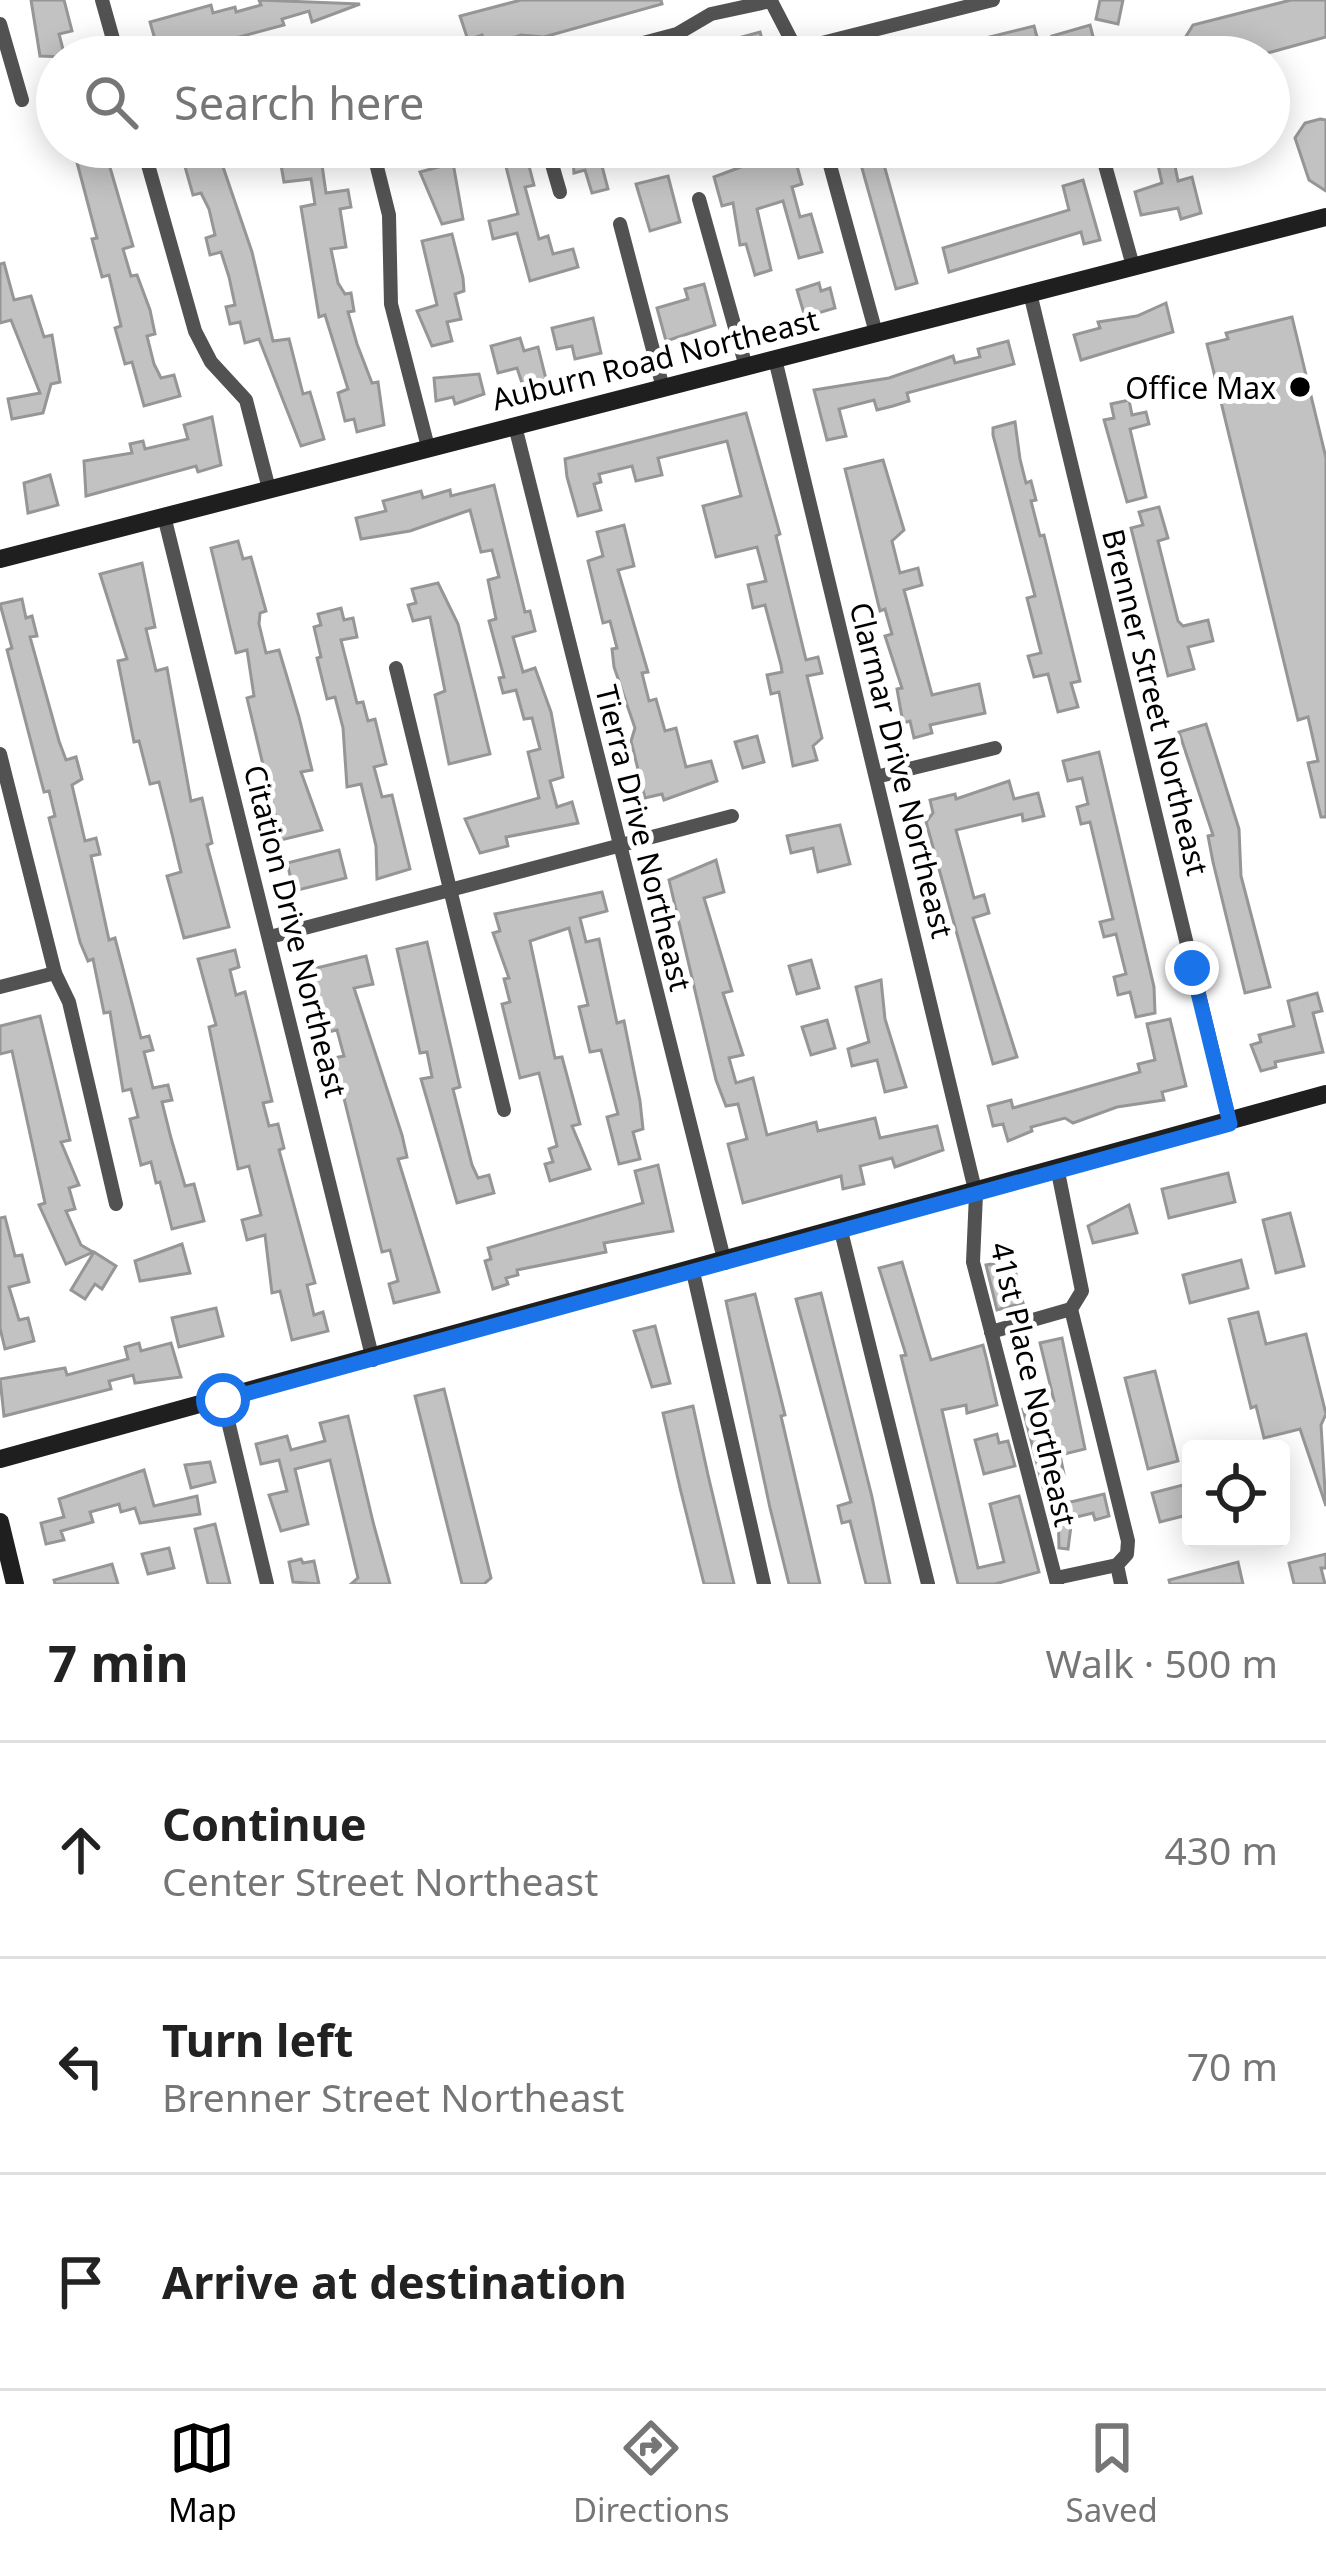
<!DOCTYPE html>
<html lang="en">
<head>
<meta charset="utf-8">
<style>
	body { margin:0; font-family:"Noto Sans",sans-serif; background:#f2f2f2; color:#222 }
	.controls { position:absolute; right:36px; bottom:36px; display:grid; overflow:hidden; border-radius:12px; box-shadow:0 6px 30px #0003 }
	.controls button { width:108px; height:108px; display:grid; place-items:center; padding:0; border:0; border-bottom:3px solid #e0e0e0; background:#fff; color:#222; font:60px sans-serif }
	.stop { position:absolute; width:36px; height:36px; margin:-27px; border:9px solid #1a73e8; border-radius:50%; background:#fff }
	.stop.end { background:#1a73e8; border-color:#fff; box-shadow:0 3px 12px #0008 }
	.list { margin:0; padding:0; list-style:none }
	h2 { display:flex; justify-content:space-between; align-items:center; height:156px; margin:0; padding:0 48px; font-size:51px }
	h2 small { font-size:39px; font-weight:400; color:#767676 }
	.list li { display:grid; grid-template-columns:78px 1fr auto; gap:36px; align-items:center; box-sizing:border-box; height:216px; padding:0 48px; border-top:3px solid #e0e0e0 }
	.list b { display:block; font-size:45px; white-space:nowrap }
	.list p { margin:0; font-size:39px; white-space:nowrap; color:#767676 }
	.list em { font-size:39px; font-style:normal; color:#767676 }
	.icon { flex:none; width:66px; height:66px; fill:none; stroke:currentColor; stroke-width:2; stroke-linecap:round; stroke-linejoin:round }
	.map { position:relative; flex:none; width:1326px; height:1584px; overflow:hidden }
	.search { position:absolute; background:#fff; box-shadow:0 6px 30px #0003; left:36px; right:36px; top:36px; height:132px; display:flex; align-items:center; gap:30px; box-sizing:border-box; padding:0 42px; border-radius:66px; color:#767676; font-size:45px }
	.sheet { height:804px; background:#fff }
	nav { display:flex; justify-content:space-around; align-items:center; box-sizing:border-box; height:168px; border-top:3px solid #e0e0e0; background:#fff; font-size:33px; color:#767676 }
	nav a { display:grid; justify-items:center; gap:6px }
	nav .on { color:#000 }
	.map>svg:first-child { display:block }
	.building { fill:#c2c2c2; stroke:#969696; stroke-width:3 }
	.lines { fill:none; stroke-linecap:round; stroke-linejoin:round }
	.street { stroke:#525252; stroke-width:14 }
	.secondary { stroke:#1f1f1f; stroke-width:18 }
	.route { stroke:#1a73e8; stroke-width:15 }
	.poi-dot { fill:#000; stroke:#fff; stroke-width:4.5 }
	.labels { text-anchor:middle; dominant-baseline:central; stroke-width:10; stroke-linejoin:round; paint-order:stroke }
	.street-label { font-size:30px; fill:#000; stroke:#fff }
	.poi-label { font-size:30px; fill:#000; stroke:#fff; text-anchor:end }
</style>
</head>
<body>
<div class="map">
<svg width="1326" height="1584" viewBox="0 0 1326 1584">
	<rect width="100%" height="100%" fill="#fff"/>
	<g class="building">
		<path d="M31,0H64L72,31L59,34L65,57L40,56Z"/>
		<path d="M259,0L360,4L312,22L309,11L282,19L284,25L183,52L184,57H160L150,22L211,5L213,13L235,7L236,12L261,5Z"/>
		<path d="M521,0H661L662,4L544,37L521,35L487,47L482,35L468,40L460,16Z"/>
		<path d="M1100,0H1123L1118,24L1096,19Z"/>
		<path d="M1291,0H1326V37L1253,57H1182L1180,46L1193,25Z"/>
		<path d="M1090,25L1096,48L1058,57L1052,36Z"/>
		<path d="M1034,26L1040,48L1004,57H929V52Z"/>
		<path d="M760,32L767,57H743L738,38Z"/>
		<path d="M372,41L376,57H329L328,53Z"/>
		<path d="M1320,119L1326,120V191L1309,180L1295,138L1305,123Z"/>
		<path d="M90,147H104L133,246L123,249L131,276L137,275L150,310L155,334L147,336L154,364L161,378L174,375L180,396L144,406L132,362L125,364L115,328L121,326L109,275L102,277L92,239L97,238L74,151Z"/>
		<path d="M243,147L244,152L220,158L252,252L273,341L289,339L303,394L310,392L324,439L301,446L259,339L245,343L240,322L230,324L226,307L235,305L229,277L221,252L210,255L206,238L215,235L209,209L201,193L193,195L180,149Z"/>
		<path d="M269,147H309L311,160L321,158L326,193L348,190L351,207L340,209L346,247L331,249L338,283L345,294L351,293L354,311L348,312L357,344L372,383L378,382L384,425L357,432L354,419L345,421L338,393L348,389L325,315L319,317L301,207L315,204L311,179L284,182L281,165L272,166Z"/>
		<path d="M501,147H521L529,166L534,185L525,187L539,239L548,236L553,254L573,249L578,267L530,281L517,233L493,239L489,221L518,214Z"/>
		<path d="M572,147H597L608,189L592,193L585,170L574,173Z"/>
		<path d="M856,147H879L917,283L896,289Z"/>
		<path d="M792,148L802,184L792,187L800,217L811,214L822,252L799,258L783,201L757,209L771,270L755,275L746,244L740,245L733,203L722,206L714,177Z"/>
		<path d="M1174,161L1178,181L1192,177L1201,213L1181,219L1178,208L1141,215L1135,192L1162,183L1158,165Z"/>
		<path d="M453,163L463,219L442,224L420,172Z"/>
		<path d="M668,176L680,222L650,231L636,184Z"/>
		<path d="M1083,180L1100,240L1084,244L1081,232L949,272L943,248L1069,210L1063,186Z"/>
		<path d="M452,234L463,278L464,291L455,294L461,319L447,322L452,341L432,346L417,311L437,305L422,241Z"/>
		<path d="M4,263L14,300L31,296L44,337L52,335L60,382L51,384L43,413L12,419L8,399L40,393L11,320L0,323V264Z"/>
		<path d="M819,283L821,291L830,288L835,308L805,317L797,290Z"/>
		<path d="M704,284L715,325L666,341L657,308L688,299L685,289Z"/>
		<path d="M1166,303L1173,332L1081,360L1074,335L1100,328L1098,322L1137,316Z"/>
		<path d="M1292,317L1326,458V817H1321L1308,763L1318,761L1308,717L1298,720L1207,344L1228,339L1226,333Z"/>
		<path d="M593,318L601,353L575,359L572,346L557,349L552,328Z"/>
		<path d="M520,338L524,351L538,347L546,379L522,383L517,368L498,373L491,346Z"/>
		<path d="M1008,341L1014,364L907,393L909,401L893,406L877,410L874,400L839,409L846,436L827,440L814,390L889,378L953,356L955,363L980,357L978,349Z"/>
		<path d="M479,374L484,394L455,404L453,397L436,401L434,378Z"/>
		<path d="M1129,400L1132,415L1146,412L1149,424L1130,429L1146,497L1127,502L1104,420L1114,418L1111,404Z"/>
		<path d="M746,413L780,534L776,536L806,660L818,657L822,673L807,676L822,738L813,746L817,760L793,766L779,692L771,694L767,675L782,672L781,665L765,605L753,608L748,585L766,581L757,547L716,557L703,506L741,496L727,441L658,458L662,475L636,481L632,466L599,474L601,482L594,484L601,510L578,516L567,477L565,459Z"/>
		<path d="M212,417L221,465L198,472L196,466L86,496L84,461L132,453L130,444L143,441L145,449L188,439L184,425Z"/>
		<path d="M1015,422L1020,459L1026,483L1031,481L1036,500L1031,501L1040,536L1044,535L1080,681L1071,683L1078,707L1058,712L1048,674L1034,677L1028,656L1041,653L1027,598L1035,596L993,435V428Z"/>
		<path d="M883,460L904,530L892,541L900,573L918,568L922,585L904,590L932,695L979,684L985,713L930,725L932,733L914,738L910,721L903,723L897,689L902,688L885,636L892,634L885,609L880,611L845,469Z"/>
		<path d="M50,475L58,505L28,513L24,483Z"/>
		<path d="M494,485L525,612L530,611L535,631L513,637L523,672L535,668L551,712L563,777L550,781L557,807L572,802L578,823L506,837L508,846L480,853L465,819L539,798L528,752L540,749L532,718L524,719L516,690L503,693L499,678L504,677L489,621L496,619L488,580L499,577L492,550L481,552L470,510L410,531L361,539L356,518L386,511L383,501L421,491L423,498L450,490L451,496Z"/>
		<path d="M1159,507L1168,538L1158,541L1178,621L1183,626L1208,620L1213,641L1188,647L1194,669L1168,676L1131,528L1143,525L1139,512Z"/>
		<path d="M624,525L634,566L618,570L648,672L642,673L649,701L656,699L665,731L676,728L686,767L711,761L717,781L664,800L662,794L645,798L631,741L635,728L614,667L612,649L617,648L610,621L603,623L588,561L603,556L597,532Z"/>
		<path d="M238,541L243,559L251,557L266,611L260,613L259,624L266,653L279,650L299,717L312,770L301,772L322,830L281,840L247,698L254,696L247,650L236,653L211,548Z"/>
		<path d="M142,563L155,627L146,629L156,671L167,668L191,801L202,798L212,843L207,845L229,927L184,938L167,876L181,872L172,834L159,782L150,784L139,741L134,742L118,661L127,659L100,574Z"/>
		<path d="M438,583L458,624L490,754L449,764L435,695L445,691L430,617L413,621L408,605L416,603L412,589Z"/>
		<path d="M22,599L26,618L32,616L37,636L30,637L59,741L66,760L76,757L82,779L72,785L85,841L96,838L100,854L91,856L109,940L115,938L141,1038L149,1036L153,1050L144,1052L153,1088L168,1085L172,1100L162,1102L171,1138L185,1186L194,1184L204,1221L172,1229L160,1182L156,1183L151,1162L141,1165L130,1119L138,1117L131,1089L123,1091L110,1012L104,1013L93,959L88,961L80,942L49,818L55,816L49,791L44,792L7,650L12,648L0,604Z"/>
		<path d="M341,608L344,620L353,618L357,637L341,640L357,703L363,702L368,721L375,719L386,764L374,767L382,797L392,795L410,869L377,879L376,846L361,784L347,787L343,728L335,697L327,699L317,658L321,657L314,627L321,625L318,614Z"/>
		<path d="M1206,724L1239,829L1241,876L1270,987L1245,993L1213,862L1208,836L1213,835L1179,732Z"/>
		<path d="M757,736L764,762L743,768L735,742Z"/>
		<path d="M1099,752L1154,987L1155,1013L1136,1017L1130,992L1118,995L1114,977L1126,974L1116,934L1104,937L1100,922L1113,919L1090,822L1081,824L1077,807L1088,804L1082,778L1068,781L1063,761Z"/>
		<path d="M1009,781L1014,799L1038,793L1044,816L1023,821L1022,814L956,830L974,898L984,895L989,913L973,918L1017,1057L993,1064L926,822L933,813L930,800L955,794L956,799Z"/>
		<path d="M840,825L850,864L818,872L813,848L791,853L787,836Z"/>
		<path d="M339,850L346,878L294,891L287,863Z"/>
		<path d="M716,860L724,892L704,898L732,991L723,993L743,1055L729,1058L736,1083L753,1078L767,1135L816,1122L818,1131L875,1118L880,1138L937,1126L943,1150L895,1167L892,1158L860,1166L864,1184L843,1189L841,1176L743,1203L728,1144L747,1139L738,1104L726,1106L716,1080L669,880Z"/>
		<path d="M602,892L607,911L580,918L586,942L599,939L617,1023L624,1021L640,1101L643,1129L633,1132L640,1159L619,1164L607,1117L618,1114L601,1050L590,1052L579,1007L588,1005L569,928L530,941L555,1058L562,1057L580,1124L572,1126L590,1169L550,1181L545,1164L553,1162L549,1149L557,1146L539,1073L520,1078L502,1004L510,1002L504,979L509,978L493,933L500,931L495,914Z"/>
		<path d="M427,942L460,1087L453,1089L472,1165L478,1178L489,1175L494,1193L457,1203L421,1079L432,1077L427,1052L420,1053L397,949Z"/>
		<path d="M235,950L239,967L230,970L236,995L245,992L272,1101L263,1103L269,1126L278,1124L284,1148L279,1150L315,1283L307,1285L314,1315L323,1312L328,1331L292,1340L280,1291L272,1293L265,1235L247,1240L242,1220L261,1215L249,1166L238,1169L209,1027L216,1025L198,959Z"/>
		<path d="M366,956L373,984L354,988L402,1135L407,1157L398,1159L439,1292L394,1303L389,1284L398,1281L390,1250L382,1252L334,1058L344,1056L337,1030L328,1032L312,969Z"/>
		<path d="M811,960L819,988L797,994L789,966Z"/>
		<path d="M881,980L885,1019L906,1087L885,1092L877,1060L852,1066L848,1049L869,1042L856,987Z"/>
		<path d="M1317,993L1322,1011L1313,1013L1323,1052L1275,1062L1276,1067L1261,1071L1251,1045L1261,1042L1259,1035L1294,1026L1288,1001Z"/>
		<path d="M40,1016L70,1140L61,1142L79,1185L69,1188L75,1209L66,1211L81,1245L93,1252L66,1264L39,1205L45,1203L12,1051L0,1054V1026Z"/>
		<path d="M1170,1019L1186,1086L1162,1092L1164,1100L1117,1107L1073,1123L1065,1118L1031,1127L1032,1131L1008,1141L1003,1124L993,1126L988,1106L1011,1100L1013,1108L1140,1072L1138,1064L1155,1060L1147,1024Z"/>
		<path d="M827,1020L835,1048L811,1055L802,1027Z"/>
		<path d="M658,1165L673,1231L604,1243L606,1252L517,1270L518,1275L506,1278L508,1284L493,1289L485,1261L491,1259L488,1248L643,1203L635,1171Z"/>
		<path d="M1228,1173L1235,1202L1169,1218L1162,1189Z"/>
		<path d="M1129,1205L1137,1233L1093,1243L1088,1226Z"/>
		<path d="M1290,1213L1304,1266L1276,1273L1263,1220Z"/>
		<path d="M5,1217L15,1256L22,1255L29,1282L9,1287L19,1320L28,1318L34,1341L5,1349L0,1328V1218Z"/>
		<path d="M182,1244L190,1273L140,1281L135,1261Z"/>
		<path d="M94,1252L116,1266L102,1289L95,1284L85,1299L71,1290Z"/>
		<path d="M1241,1260L1248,1288L1190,1303L1183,1275Z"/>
		<path d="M1007,1261L1009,1271L1015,1270L1023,1303L997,1310L986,1265Z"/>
		<path d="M902,1262L931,1360L983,1345L987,1361L997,1405L967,1413L966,1405L942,1410L978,1568L1004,1562L990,1504L1019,1496L1039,1572L995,1584H958L901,1356L906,1355L879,1268Z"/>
		<path d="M821,1293L872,1497L890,1584H866L850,1521L842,1523L838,1506L851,1502L796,1299Z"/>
		<path d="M755,1294L785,1415L781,1416L820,1584H789L770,1508L726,1301Z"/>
		<path d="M216,1308L223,1336L179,1347L172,1318Z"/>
		<path d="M1258,1312L1266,1344L1306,1334L1326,1414L1321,1425L1326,1506L1300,1429L1264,1438L1256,1406L1251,1408L1229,1319Z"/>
		<path d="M655,1326L670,1383L652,1387L634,1331Z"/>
		<path d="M1062,1338L1085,1449L1060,1455L1064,1474L1057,1505L1047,1503L1023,1409L1054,1401L1040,1343Z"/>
		<path d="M139,1343L141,1351L171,1343L181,1377L135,1383L133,1375L109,1381L111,1389L4,1416L0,1379L65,1368L67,1375L128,1359L125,1347Z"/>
		<path d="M1155,1371L1178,1461L1148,1469L1125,1378Z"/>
		<path d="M444,1389L491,1578L484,1584H462L415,1396Z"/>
		<path d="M693,1406L708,1475L734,1584H704L680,1488L663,1413Z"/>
		<path d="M348,1416L373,1522L390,1584H351L358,1578L330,1460L295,1469L308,1524L281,1531L269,1495L287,1491L279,1460L261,1464L256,1444L287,1436L291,1450L325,1441L320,1423Z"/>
		<path d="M997,1434L999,1443L1008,1441L1015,1466L984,1474L975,1440Z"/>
		<path d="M210,1462L215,1482L191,1488L185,1465Z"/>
		<path d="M144,1470L154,1506L197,1496L200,1514L140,1523L135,1508L121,1512L119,1504L90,1512L93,1522L61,1531L64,1540L46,1544L41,1523L64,1517L59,1499Z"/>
		<path d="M1191,1483V1514L1160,1522L1152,1493Z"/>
		<path d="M1104,1494L1109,1516L1095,1520L1093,1513L1072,1518L1068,1549L1059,1548L1058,1505Z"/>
		<path d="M215,1524L230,1584H208L195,1529Z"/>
		<path d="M169,1548L174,1568L148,1574L142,1554Z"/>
		<path d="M1326,1554V1568H1321L1325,1584H1294L1289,1563Z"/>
		<path d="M301,1559L303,1563L314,1561L319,1584L293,1582L289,1562Z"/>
		<path d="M1238,1562L1243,1584H1170L1169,1580Z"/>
		<path d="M112,1564L118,1584H55L54,1580Z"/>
	</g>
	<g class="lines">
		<g class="street">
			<path d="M102,0L118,57"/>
			<path d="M0,24L22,100"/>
			<path d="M798,49L993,0"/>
			<path d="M590,57L677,34L711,14L771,1L800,57"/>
			<path d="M143,147L195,331L211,362L246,400L269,489"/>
			<path d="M372,147L389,215L391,304L428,447"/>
			<path d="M547,147L560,192"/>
			<path d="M825,147L876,333"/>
			<path d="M1100,147L1133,266"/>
			<path d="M699,199L746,367"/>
			<path d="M620,224L663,388"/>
			<path d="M1030,293L1230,1123"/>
			<path d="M775,359L976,1194L973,1262L1057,1584"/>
			<path d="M515,426L725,1263"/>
			<path d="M164,516L373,1360"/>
			<path d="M396,668L504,1110"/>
			<path d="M0,754L55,973L69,1002L116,1204"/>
			<path d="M876,777L995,748"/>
			<path d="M270,937L732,816"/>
			<path d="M0,987L55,973"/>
			<path d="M1058,1172L1082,1291L1071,1309L1128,1541L1127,1554L1117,1565L1121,1584"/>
			<path d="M841,1231L928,1584"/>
			<path d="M693,1272L764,1584"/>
			<path d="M991,1332L1071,1309"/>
			<path d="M223,1400L267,1584"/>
			<path d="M1056,1578L1117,1565"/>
		</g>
		<g class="secondary">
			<path d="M0,559L1326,217"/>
			<path d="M0,1459L1326,1094"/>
			<path d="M0,1522L15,1584"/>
		</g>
	</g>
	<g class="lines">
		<path class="route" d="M223,1400L1230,1124L1192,968"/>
	</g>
	<circle class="poi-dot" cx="1300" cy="387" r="12"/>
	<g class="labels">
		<g class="street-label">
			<text transform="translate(655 359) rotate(-14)">Auburn Road Northeast</text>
			<text transform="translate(1156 702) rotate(76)">Brenner Street Northeast</text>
			<text transform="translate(902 770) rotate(76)">Clarmar Drive Northeast</text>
			<text transform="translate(644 838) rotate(76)">Tierra Drive Northeast</text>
			<text transform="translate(296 931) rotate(76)">Citation Drive Northeast</text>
			<text transform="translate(1034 1384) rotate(77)">41st Place Northeast</text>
		</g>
		<g class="poi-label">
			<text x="1276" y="387">Office Max</text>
		</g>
	</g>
</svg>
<div class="controls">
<button><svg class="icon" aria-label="locate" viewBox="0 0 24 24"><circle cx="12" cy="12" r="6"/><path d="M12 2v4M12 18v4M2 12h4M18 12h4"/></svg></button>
</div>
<div class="stop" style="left:223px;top:1400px"></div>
<div class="stop end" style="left:1192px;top:968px"></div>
<div class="search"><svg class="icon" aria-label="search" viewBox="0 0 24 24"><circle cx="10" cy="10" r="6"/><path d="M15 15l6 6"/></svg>Search here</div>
</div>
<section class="sheet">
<h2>7 min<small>Walk · 500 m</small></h2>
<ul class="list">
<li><svg class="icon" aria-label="ahead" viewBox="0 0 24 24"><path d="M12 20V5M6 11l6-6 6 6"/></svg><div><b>Continue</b><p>Center Street Northeast</p></div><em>430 m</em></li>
<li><svg class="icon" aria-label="left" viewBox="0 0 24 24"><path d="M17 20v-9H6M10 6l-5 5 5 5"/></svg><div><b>Turn left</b><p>Brenner Street Northeast</p></div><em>70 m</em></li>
<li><svg class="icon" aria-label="arrive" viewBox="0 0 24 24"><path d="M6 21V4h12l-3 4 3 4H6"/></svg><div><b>Arrive at destination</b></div></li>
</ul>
</section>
<nav>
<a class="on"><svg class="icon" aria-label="map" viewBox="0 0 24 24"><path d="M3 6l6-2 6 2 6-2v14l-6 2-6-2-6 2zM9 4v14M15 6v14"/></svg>Map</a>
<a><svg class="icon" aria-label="directions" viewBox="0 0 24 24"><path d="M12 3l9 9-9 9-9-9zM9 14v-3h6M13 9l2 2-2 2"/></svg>Directions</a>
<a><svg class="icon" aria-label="saved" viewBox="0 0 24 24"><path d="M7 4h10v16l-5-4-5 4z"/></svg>Saved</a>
</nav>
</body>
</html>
